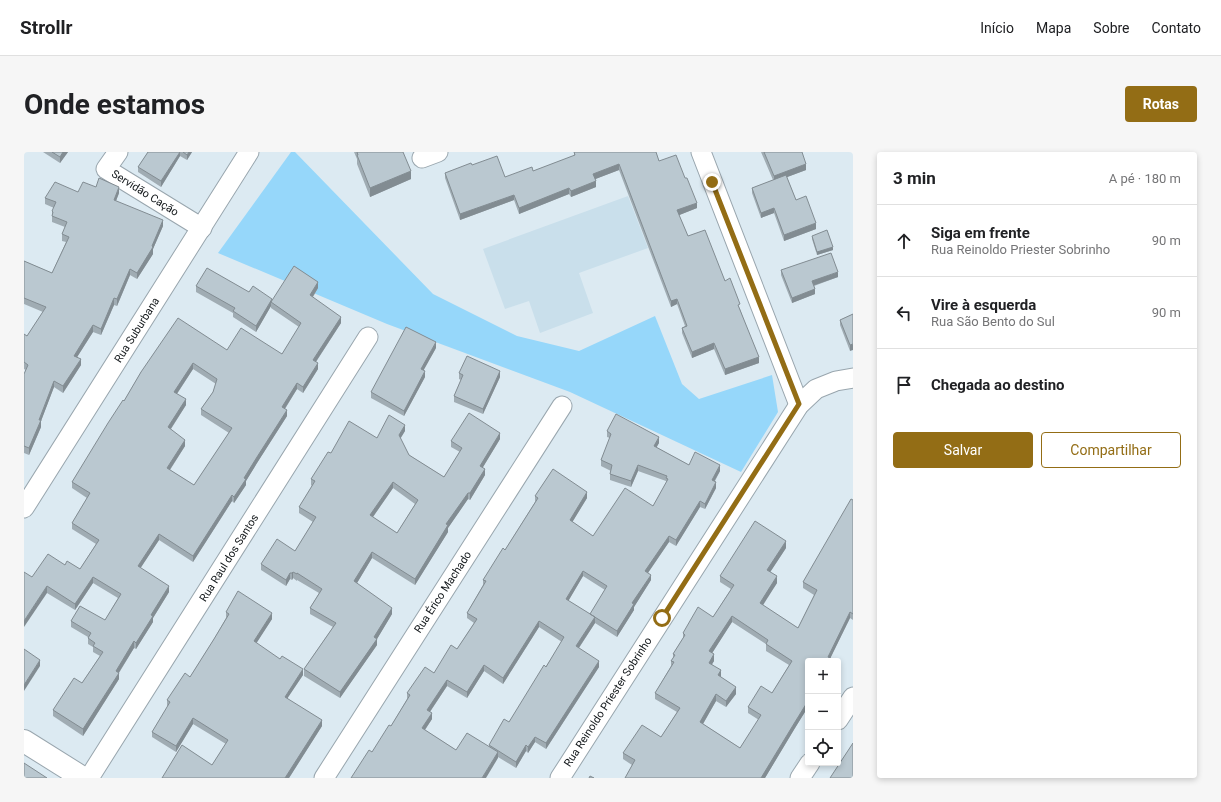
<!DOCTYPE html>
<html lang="pt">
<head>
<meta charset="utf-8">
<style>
	body { margin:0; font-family:Roboto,sans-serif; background:#f6f6f6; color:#202124 }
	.controls { position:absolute; right:12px; bottom:12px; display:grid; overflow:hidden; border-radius:4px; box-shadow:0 2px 6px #0003 }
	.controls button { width:36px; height:36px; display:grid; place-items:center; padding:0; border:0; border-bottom:1px solid #e0e0e0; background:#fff; color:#202124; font:20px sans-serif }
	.stop { position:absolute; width:12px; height:12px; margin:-9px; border:3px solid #936d15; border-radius:50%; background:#fff }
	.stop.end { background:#936d15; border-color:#fff; box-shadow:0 1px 4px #0008 }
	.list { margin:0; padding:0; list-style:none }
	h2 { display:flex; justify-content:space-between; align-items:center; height:52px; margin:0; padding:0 16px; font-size:17px }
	h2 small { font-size:13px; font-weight:400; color:#757577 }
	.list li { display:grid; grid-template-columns:26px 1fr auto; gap:12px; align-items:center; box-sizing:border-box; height:72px; padding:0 16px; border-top:1px solid #e0e0e0 }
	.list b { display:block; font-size:15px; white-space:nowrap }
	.list p { margin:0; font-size:13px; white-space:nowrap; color:#757577 }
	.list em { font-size:13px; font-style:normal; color:#757577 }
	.actions { display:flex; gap:8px; padding:12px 16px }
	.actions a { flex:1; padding:9px 0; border:1px solid #936d15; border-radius:4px; text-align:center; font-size:14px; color:#936d15 }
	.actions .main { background:#936d15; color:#fff }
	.icon { flex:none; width:22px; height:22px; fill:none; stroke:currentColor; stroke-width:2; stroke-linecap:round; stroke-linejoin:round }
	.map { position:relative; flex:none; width:829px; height:626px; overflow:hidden; border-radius:4px }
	header { display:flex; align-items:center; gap:24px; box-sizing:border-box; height:56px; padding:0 20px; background:#fff; border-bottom:1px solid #e0e0e0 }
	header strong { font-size:19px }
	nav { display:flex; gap:22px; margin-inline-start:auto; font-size:14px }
	.intro { display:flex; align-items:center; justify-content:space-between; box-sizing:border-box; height:96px; padding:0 24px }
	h1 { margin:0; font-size:28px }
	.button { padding:10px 18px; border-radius:4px; background:#936d15; color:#fff; font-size:14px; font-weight:700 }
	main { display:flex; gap:24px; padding:0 24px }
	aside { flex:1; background:#fff; border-radius:4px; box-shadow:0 2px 6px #0003 }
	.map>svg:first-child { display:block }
	.built { fill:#c9dfeb }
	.green { fill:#96d7fa }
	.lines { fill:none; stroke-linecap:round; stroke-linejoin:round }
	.minor-casing { stroke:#99a6ae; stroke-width:21 }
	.tertiary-casing { stroke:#99a6ae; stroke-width:24 }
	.minor { stroke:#fff; stroke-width:19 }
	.tertiary { stroke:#fff; stroke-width:22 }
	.wall { fill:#a0acb3; fill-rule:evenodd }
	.shaded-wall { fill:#828c92 }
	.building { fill:#bac8d0; stroke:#828c92; fill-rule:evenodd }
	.route { stroke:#936d15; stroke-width:5 }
	.labels { text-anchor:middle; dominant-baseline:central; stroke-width:3.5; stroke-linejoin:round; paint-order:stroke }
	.street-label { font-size:11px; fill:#101518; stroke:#fff }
</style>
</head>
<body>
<header>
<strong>Strollr</strong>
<nav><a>Início</a><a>Mapa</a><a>Sobre</a><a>Contato</a></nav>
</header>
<div class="intro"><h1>Onde estamos</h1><a class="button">Rotas</a></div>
<main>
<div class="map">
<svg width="829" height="626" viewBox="0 0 829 626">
	<rect width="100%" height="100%" fill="#dceaf2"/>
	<path class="built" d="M604,44L624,96L555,121L569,161L516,181L505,149L481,157L459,97Z"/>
	<path class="green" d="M267,0H271L409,142L493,184L555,199L631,164L658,232L675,247L748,223L754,260L717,320L546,240L363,172L194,101Z"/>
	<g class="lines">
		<defs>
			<g id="minor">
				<path d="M94,0L82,17L178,76"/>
				<path d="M677,0L775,253"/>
				<path d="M398,6L414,0"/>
				<path d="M0,356L225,0"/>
				<path d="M814,568L829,545"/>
				<path d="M65,626L344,185"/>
				<path d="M300,626L538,254"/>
				<path d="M536,626L775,253L792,237L812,229L829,226"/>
				<path d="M776,626L786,611"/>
			</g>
			<path id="tertiary" d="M0,589L59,626"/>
		</defs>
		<use href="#minor" class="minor-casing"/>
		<use href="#tertiary" class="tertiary-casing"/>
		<use href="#minor" class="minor"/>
		<use href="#tertiary" class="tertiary"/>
	</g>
	<g class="wall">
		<path d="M19,0H44L36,11Z"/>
		<path d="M124,0H168L163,8L156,4L137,35L114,20V15Z"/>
		<path d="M330,0H379L387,27L346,45L333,12V7Z"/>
		<path d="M550,0H632L635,9L673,56L655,63L664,84L701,129L716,157L735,211L701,223L690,197L668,206L658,181V176L661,174L653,152L647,155L595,18L571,27L572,35L547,45L545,42L495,62L490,48L436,68L421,26V21L448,13L481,25L509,19L550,4Z"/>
		<path d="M737,0H778L782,18L763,25L772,48L792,77L760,89L750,61L737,66L728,41V36L749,28Z"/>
		<path d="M72,35L95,41L92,49L139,74L129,97V102L113,127L106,123L93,154L90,153L77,183L69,180L53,205L57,213L39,241L30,235L17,269V275L5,303L0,301V222L2,218L0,217V182L3,184L19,160L0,152V109L28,121L42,90L38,89V82L41,75L28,70V59L30,56L21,52V46L54,40Z"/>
		<path d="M788,84L809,98L793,103L788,87Z"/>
		<path d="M757,118L814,125L790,134L791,142L768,151L757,123Z"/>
		<path d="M172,134L225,140L248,149L294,136L289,145L317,171L292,210L294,217L279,241L273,237L261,257L263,264L233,311L222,329V333L210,351L208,349L169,410L135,388L116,416L145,440L129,466V470L112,497L110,496L95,521V527L59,584L29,564V558L58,531L76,504L69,500V495L64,492V485L47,475V469L81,468L94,446L69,431L51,458L23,441L8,425L41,413L56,417L72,392L48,377V371L63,346L48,336V330L100,249L117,220L203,198L258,202L275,175L247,156V154L232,180L209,165V161L172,140ZM169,217L192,232L189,240L177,257V263L205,281L170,333L146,318L161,294L147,277L162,253L153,242Z"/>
		<path d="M829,162L826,199L816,173V168Z"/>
		<path d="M412,196L399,218L401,225L380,264L347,246V240Z"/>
		<path d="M435,221L476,225L459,262L430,250V244L437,228L435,227Z"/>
		<path d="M381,279L376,286L385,303L420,325L436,300L427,295V289L476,287L459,315L461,323L446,348L444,347L424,376V380L391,433L348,406L333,431L368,462L353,487V493L316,546L280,524V517L309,475L286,462V456L295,441L273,428V429L269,426L268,428L266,427L262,434L237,418V412L271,399L289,370L275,361V355L288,334L287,333V327L307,301L353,286ZM369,336L391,352L373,381L349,365Z"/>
		<path d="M583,279L635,291L632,295L665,313L696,319L691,329L692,336L681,357L676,355L652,394L645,390L624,421L627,428L610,455V458L593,485L571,471L555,496L575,515L522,597L511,590L504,601L502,599L492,616L474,605V606L348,600L367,574L383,547V541L410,521L433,497L450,471L443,466V461L459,433V428L481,398L511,350V344L563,346L548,370L569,384L629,354L642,331V329L614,319L607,335L586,328V322L587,319L577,314V308L586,286L583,285ZM559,424L581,438L566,462L544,449ZM515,475L538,490L485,570L465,593V594L432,598L401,578L408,567L406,560L423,534L443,546L460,519L479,532Z"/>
		<path d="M829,348V468L826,466L806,506L811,509H784V555L771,576L741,626H601L608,613L599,607V601L637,585L653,560L631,547V541L647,514V509L649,506V502L659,486V481L689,465L707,437L696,430V424L762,396L746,420L753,431L738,453L774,476L790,443L779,436V430ZM708,470L742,492V499L765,513L748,541L724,555V561L735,568L716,596L679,572L692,549L702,555L712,542L697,525V524L688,512L690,509L688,501Z"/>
		<path d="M202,460L248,467L232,491L279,523L263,546L298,574L265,626H138L188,613L202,592L169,572L152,600L128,585V580L144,554H143V548L166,525L190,487L202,466Z"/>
	</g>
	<g class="shaded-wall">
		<path d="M39,0H44L36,11V5Z"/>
		<path d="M156,0V4L137,35V29Z"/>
		<path d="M165,0H168L163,8V3Z"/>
		<path d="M595,12V18L569,28V22Z"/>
		<path d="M782,12V18L750,30V24Z"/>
		<path d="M387,19V27L346,45V36Z"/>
		<path d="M572,29V35L547,45V39Z"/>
		<path d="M95,35V41L90,54V48Z"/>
		<path d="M545,36V42L495,62V56Z"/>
		<path d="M490,43V48L436,68V62Z"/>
		<path d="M673,51V56L653,64V58Z"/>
		<path d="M750,56V61L737,66V61Z"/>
		<path d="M139,68V74L129,97V102L113,127V121L128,94Z"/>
		<path d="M792,71V77L760,89V83Z"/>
		<path d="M809,95V98L793,103V100Z"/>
		<path d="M106,117V123L93,154V147Z"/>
		<path d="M814,120V125L788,134V129Z"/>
		<path d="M294,130V136L286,149V143Z"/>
		<path d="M791,137V142L768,151V146Z"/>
		<path d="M90,146V153L77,183V177Z"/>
		<path d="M248,147V151L247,150V154L232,180V174Z"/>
		<path d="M653,147V152L647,155V149Z"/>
		<path d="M317,165V171L289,214V208Z"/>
		<path d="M69,173V180L50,210V204Z"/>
		<path d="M412,190V196L397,223V217Z"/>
		<path d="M690,191V197L668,206V200Z"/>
		<path d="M829,192V198L826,199V193Z"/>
		<path d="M735,205V211L701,223V217Z"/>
		<path d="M57,207V213L39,241V234Z"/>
		<path d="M169,211V217L150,246V240Z"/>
		<path d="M294,211V217L279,241V235Z"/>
		<path d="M401,219V225L380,264V259Z"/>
		<path d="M476,219V225L459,262V257Z"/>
		<path d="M30,229V235L17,269V275L5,303V296Z"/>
		<path d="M273,231V237L258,261V255Z"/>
		<path d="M162,247V253L144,281V275Z"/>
		<path d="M263,258V264L233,311L222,329V333L210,351V345L220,326L233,305Z"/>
		<path d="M381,273V279L375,289V283Z"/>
		<path d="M476,281V287L456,320V314Z"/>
		<path d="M635,285V291L630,300V294Z"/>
		<path d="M161,288V294L143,322V316Z"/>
		<path d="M614,313V319L607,335V329Z"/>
		<path d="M696,313V319L688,333V328Z"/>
		<path d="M461,317V323L446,348V341Z"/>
		<path d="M369,330V336L346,369V363Z"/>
		<path d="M692,330V336L681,357V352Z"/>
		<path d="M563,340V346L546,374V368Z"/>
		<path d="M444,341V347L424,376V380L391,433V427L422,372Z"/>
		<path d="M208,343V349L169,410V404Z"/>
		<path d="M676,349V355L652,394V388Z"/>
		<path d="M135,382V388L114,420V414Z"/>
		<path d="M645,384V390L621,425V419Z"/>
		<path d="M762,389V396L743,425V418Z"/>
		<path d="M348,400V406L330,436V429Z"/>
		<path d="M559,419V424L542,453V447Z"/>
		<path d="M269,420V426L268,428V421Z"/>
		<path d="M266,421V427L262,434V428Z"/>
		<path d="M627,423V428L610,455V458L593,485V479L608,451Z"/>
		<path d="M753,424V431L736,458V451Z"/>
		<path d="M69,425V431L51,458V452Z"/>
		<path d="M23,434V441L0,475V469Z"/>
		<path d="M145,434V440L129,466V470L112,497V491L127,463Z"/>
		<path d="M368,456V462L353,487V493L316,546V540Z"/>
		<path d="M826,460V466L805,509L804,505Z"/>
		<path d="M248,461V467L230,495V489Z"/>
		<path d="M708,464V470L685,506V499Z"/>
		<path d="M571,465V471L552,500V494Z"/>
		<path d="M515,469V475L479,532V526Z"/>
		<path d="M110,489V496L92,525V519Z"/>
		<path d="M690,502V509L685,517V511Z"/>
		<path d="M16,508V514L0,539V533Z"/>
		<path d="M575,509V515L522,597V591Z"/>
		<path d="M460,513V519L443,546V540Z"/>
		<path d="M279,517V523L261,550V545Z"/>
		<path d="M697,518V524L694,529V523Z"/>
		<path d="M95,521V527L59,584V577Z"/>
		<path d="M423,528V534L403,564V558Z"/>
		<path d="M712,535V542L702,555V549Z"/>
		<path d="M692,542V549L676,577V570Z"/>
		<path d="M784,549V555L771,576L741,626H737L771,570Z"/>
		<path d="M408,561V567L398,582V576Z"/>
		<path d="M169,566V572L152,600V594Z"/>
		<path d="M298,568V574L265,626H261Z"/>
		<path d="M511,585V590L504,601V595Z"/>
		<path d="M502,593V599L492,616V610Z"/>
		<path d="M474,600V606L462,626H458Z"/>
	</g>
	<g class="building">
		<path d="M28,0H39L36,5Z"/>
		<path d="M124,0H156L137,29L114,15Z"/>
		<path d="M159,0H165L163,3Z"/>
		<path d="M333,0H379L387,19L346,36L333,3H334Z"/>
		<path d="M550,0H632L635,9L652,3L661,26H663L673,51L653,58L664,84L681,78L701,129L706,126L716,152L714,153L735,205L701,217L690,191L668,200L658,176L663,174L653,147L647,149L595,12L569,22L572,29L547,39L545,36L495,56L490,43L436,62L421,21L447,11L448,13L473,4L481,25L508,15L509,19L551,3Z"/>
		<path d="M740,0H778L782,12L750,24Z"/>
		<path d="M762,23L772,48L782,44L792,71L760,83L750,56L737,61L728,36Z"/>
		<path d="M75,26L95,35L90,48L139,68L128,94L129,95L113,121L106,117L93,147L90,146L77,177L69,173L50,204L57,207L39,234L30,229L15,268H17L5,296L0,294V222L4,213L0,210V182L3,184L22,155L0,146V109L28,121L45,85L38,82L43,70L28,64L29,60L28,59L32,50L21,46L31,30L54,40L59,30L72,35Z"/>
		<path d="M803,78L809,95L793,100L788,84Z"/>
		<path d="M807,101L814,120L788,129L791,137L768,146L757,118Z"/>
		<path d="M270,114L294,130L286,143L317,165L289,208L294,211L279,235L273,231L258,255L263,258L233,305L220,326L222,327L210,345L208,343L169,404L135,382L114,414L145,434L127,463L129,464L112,491L110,489L92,519L95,521L59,577L29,558L50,526L58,531L79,500L69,494L71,491L64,486L67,481L47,469L56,454L81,468L97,442L69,425L51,452L23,434L0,469V420L8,425L24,402L41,413L43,409L56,417L75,388L48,371L66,341L48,330L84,271L99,248L100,249L117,220L154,166L203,198L217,176L258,202L277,171L247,150ZM169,211L193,227L189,240L177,257L208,276L170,333L143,316L161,288L144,275L162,247L150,240Z"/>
		<path d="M183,116L225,140L229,134L248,147L232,174L209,159L211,156L172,134Z"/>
		<path d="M829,162V192L826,193L816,168Z"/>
		<path d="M382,175L412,190L397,217L401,219L380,259L347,240Z"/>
		<path d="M443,204L476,219L459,257L430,244L439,223L435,221Z"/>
		<path d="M445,261L476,281L456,314L461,317L446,341H444L422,372L424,373L391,427L348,400L330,429L368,456L350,485L353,487L316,540L280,517L312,471L286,456L298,437L273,421V422L269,420L268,421H266L262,428L237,412L253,387L271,399L292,365L275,355L291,329L287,327L304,300L307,301L325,269L353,286L365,263L381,273L375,283L385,303L420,325L438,296L427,289ZM369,330L394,348L373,381L346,363Z"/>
		<path d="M592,262L635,285L630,294L665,313L671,300L696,313L688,328L692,330L681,352L676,349L652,388L645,384L621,419L627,423L608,451L610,452L593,479L566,462L583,434L559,419L542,447L571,465L552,494L575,509L522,591L511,585L504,595L502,593L492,610L465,593L480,567L485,570L520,513L522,515L540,485L515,469L479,526L460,513L443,540L423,528L403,558L408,561L398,576L432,598L443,581L474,600L458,626H327L345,598L348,600L365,573L367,574L386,543L383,541L401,515L410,521L427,493L433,497L453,467L443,461L462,429L459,428L479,396L481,398L514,346L511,344L529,317L563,340L546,368L569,384L601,336L629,354L644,327L642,326L643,324L614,313L607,329L586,322L588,313L577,308L587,282L583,279Z"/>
		<path d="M827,347L829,348V462L826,460L804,505L811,508L810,509H784V549L771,570L737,626H601L611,608L599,601L618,573L637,585L656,556L631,541L650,510L647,509L651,503L649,502L661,483L659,481L674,455L689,465L710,433L696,424L731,369L762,389L743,418L753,424L736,451L774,476L793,438L779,430ZM708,464L744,488L742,492L768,509L748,541L737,534L724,555L737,563L716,596L676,570L692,542L702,549L712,535L694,523L697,518L685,511L690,502L685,499Z"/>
		<path d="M214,439L248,461L230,489L256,507L258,504L279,517L261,545L298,568L261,626H138L158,593L188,613L204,588L169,566L152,594L128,580L146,550L143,548L161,521L166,525L190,487L205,462L202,460Z"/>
		<path d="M0,497L16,508L0,533Z"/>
		<path d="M829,591V626H806Z"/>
		<path d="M0,611L23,626H0Z"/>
		<path d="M566,624L570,626H565Z"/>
	</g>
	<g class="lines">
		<path class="route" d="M638,466L775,252L688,30"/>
	</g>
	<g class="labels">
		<g class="street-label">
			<text transform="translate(121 41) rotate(32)">Servidão Cação</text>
			<text transform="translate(113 178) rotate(-58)">Rua Suburbana</text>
			<text transform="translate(205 406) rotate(-58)">Rua Raul dos Santos</text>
			<text transform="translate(419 440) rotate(-57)">Rua Érico Machado</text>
			<text transform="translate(584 550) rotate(-57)">Rua Reinoldo Priester Sobrinho</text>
		</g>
	</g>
</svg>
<div class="controls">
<button>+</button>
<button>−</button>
<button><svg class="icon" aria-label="locate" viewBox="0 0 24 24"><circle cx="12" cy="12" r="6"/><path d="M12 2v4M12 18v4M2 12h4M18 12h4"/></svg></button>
</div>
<div class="stop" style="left:638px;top:466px"></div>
<div class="stop end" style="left:688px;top:30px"></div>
</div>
<aside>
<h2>3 min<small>A pé · 180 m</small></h2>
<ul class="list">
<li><svg class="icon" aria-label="ahead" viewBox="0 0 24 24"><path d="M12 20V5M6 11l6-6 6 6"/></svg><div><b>Siga em frente</b><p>Rua Reinoldo Priester Sobrinho</p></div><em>90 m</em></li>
<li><svg class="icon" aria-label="left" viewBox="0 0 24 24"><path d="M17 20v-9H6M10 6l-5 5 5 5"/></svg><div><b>Vire à esquerda</b><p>Rua São Bento do Sul</p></div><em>90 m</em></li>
<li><svg class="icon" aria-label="arrive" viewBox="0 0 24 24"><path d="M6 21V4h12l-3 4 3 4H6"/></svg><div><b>Chegada ao destino</b></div></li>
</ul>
<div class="actions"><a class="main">Salvar</a><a>Compartilhar</a></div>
</aside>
</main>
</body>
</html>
